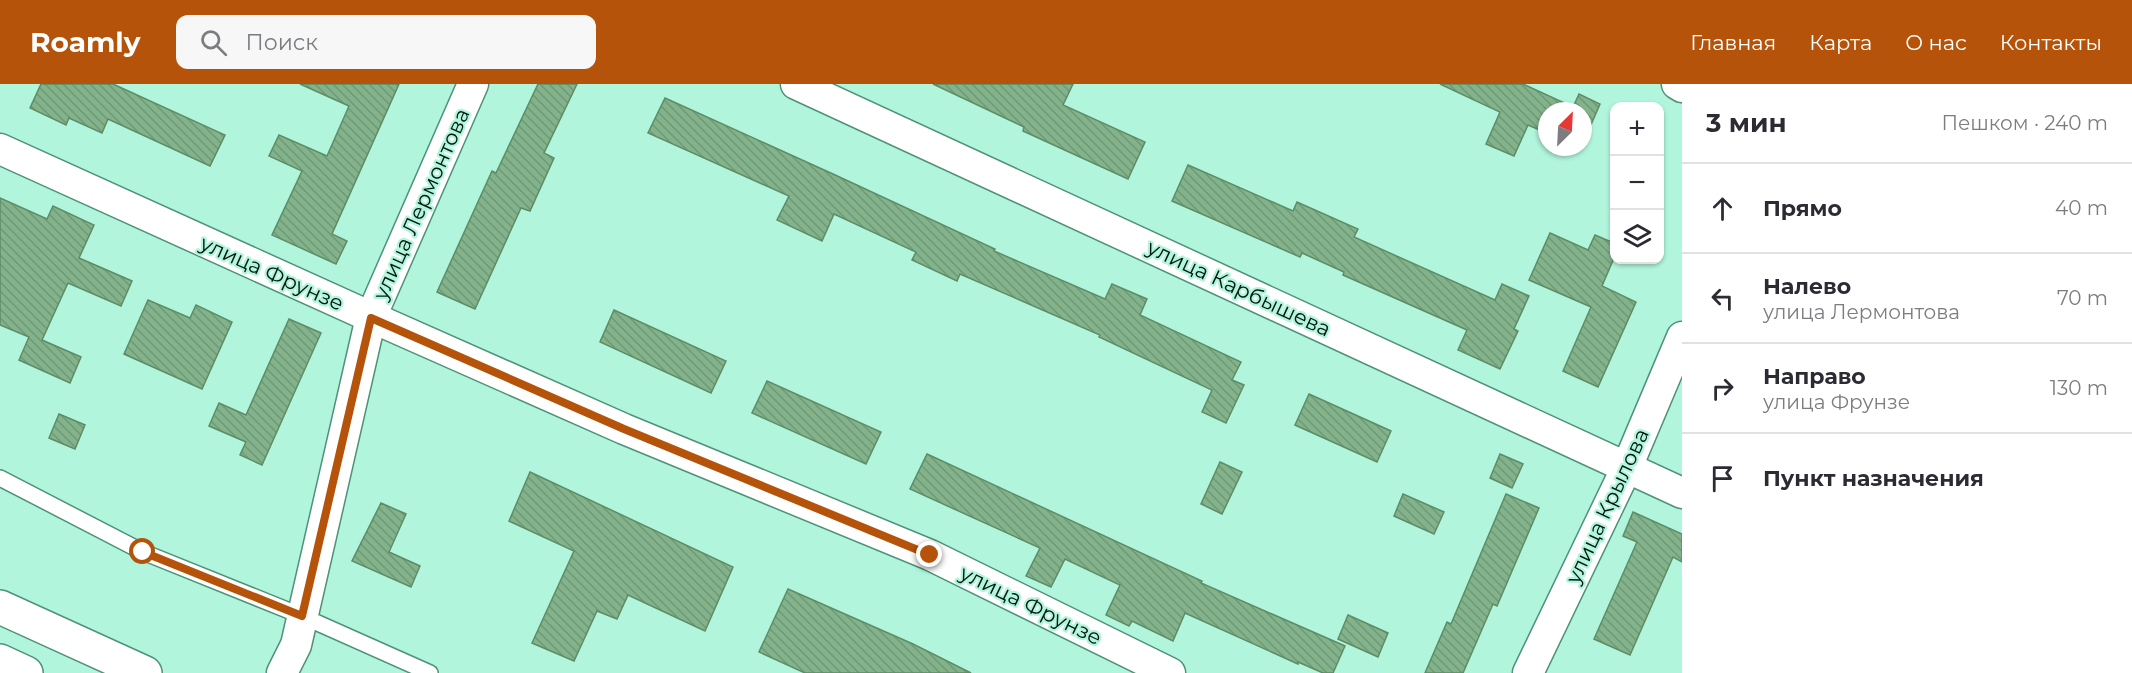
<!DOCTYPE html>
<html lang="ru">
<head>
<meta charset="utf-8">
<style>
	body { margin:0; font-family:Montserrat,sans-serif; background:#f7f7f7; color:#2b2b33 }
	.controls { position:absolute; right:18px; top:18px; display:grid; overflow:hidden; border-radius:12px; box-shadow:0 2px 4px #0004 }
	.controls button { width:54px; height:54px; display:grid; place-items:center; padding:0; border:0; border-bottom:2px solid #e1e1e2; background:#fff; color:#2b2b33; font:30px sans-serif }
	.compass { position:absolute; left:1538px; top:18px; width:54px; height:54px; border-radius:50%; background:#fff; box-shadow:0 2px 4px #0004; rotate:24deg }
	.stop { position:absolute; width:18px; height:18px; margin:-14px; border:4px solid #b45309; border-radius:50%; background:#fff }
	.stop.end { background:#b45309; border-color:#fff; box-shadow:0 2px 6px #0008 }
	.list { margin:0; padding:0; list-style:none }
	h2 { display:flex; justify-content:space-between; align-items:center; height:78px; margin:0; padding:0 24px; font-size:26px }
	h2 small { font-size:20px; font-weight:400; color:#7c7c81 }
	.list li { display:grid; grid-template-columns:39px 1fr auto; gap:18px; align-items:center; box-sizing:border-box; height:90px; padding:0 24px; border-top:2px solid #e1e1e2 }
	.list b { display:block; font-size:22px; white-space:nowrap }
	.list p { margin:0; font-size:20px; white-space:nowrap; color:#7c7c81 }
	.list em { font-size:20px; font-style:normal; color:#7c7c81 }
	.icon { flex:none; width:33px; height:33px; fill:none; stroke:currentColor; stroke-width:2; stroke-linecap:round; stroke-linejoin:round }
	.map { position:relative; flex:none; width:1682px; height:589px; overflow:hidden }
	header { display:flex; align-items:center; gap:36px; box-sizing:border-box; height:84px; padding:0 30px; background:#b45309; color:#fff }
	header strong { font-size:28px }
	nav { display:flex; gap:33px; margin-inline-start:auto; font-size:21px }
	.search { width:420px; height:54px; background:#f7f7f7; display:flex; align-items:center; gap:15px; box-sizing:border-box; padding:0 21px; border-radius:12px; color:#7c7c81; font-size:22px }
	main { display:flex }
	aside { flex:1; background:#fff }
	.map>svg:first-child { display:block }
	.building { fill:url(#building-back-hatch); stroke:#5d8c66; stroke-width:1.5 }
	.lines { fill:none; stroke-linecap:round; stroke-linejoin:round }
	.lane-casing { stroke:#4f917a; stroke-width:18 }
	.street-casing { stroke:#4f917a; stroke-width:33 }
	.secondary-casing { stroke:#4f917a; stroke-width:36 }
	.lane { stroke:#fff; stroke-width:15 }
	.street { stroke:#fff; stroke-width:30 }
	.secondary { stroke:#fff; stroke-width:33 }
	.route { stroke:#b45309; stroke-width:8 }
	.labels { text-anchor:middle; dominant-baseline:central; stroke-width:4.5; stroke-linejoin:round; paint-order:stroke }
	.street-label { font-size:21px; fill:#00170f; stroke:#b1f5dc }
</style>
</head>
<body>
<header>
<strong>Roamly</strong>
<div class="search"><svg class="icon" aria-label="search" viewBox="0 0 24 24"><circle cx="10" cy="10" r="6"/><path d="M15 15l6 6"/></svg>Поиск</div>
<nav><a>Главная</a><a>Карта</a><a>О нас</a><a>Контакты</a></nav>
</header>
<main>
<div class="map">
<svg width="1682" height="589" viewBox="0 0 1682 589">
	<defs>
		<pattern id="building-back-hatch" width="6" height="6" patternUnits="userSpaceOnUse" patternTransform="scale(1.5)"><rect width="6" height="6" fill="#83b38b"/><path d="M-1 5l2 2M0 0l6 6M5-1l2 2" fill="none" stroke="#6f9977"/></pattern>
	</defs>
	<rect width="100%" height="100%" fill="#b1f5dc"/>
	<g class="building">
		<path d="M41,0H113L225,51L210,82L108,35L102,49L69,34L66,41L30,24Z"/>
		<path d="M300,0H399L332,150L347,157L336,180L272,151L302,87L269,72L279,51L327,72L349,22Z"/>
		<path d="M538,0H577L544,69L554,74L530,127L521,124L475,225L437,208L492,87L496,89Z"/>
		<path d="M933,0H1073L1063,21L1145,58L1128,95L1023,47L1024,43Z"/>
		<path d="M1440,0H1523L1573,23L1579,10L1600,20L1583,59V27H1547V49L1528,41L1514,72L1486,60L1500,28Z"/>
		<path d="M665,14L833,90L995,165L994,167L1105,215L1112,200L1147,215L1140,231L1241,278L1232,296L1244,301L1226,339L1202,328L1212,306L1099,253L1100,251L960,190L957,197L912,176L916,168L834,130L822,157L777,136L789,112L648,49Z"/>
		<path d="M1188,81L1293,127L1297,118L1358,145L1354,153L1495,216L1502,200L1529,212L1514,245L1518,247L1500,285L1458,266L1467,246L1343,191L1344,188L1302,169L1300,173L1172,117Z"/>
		<path d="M0,114L47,135L53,122L94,141L79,174L132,197L121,222L68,199L42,256L81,273L70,299L19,276L29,253L0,241Z"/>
		<path d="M1550,149L1588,166L1595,151L1614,159V174L1602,202L1636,218L1598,303L1563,287L1591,223L1529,196Z"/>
		<path d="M148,216L190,234L196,221L232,238L202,305L124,270Z"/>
		<path d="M614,226L726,277L711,309L600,258Z"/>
		<path d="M289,235L321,249L262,381L240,371L246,358L209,342L219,319L246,331Z"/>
		<path d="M767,297L881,348L866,380L752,329Z"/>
		<path d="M1309,310L1391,347L1377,378L1295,341Z"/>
		<path d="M59,330L85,341L75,365L49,354Z"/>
		<path d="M927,370L1202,497L1201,499L1345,562L1333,589H1323L1298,578V580L1185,529L1173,557L1132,537L1129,542L1106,531L1120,501L1065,475L1051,503L1026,492L1040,464L910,405Z"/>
		<path d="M1500,370L1523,380L1512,404L1490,394Z"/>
		<path d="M1220,378L1242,388L1222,430L1201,420Z"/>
		<path d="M530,388L733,483L705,547L628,511L617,535L597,527L574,577L532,559L574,467L509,437Z"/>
		<path d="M1403,410L1444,428L1434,450L1394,432Z"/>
		<path d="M1506,410L1539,424L1497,522L1493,520L1463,589H1425L1447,538L1451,540Z"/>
		<path d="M381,419L406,430L389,468L420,482L411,503L352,477Z"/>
		<path d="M1633,428L1682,450V478L1673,473L1630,571L1594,555L1637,458L1623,452Z"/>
		<path d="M788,505L913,560L971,589H805L759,568Z"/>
		<path d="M1348,531L1388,549L1378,573L1338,555Z"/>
	</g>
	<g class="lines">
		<defs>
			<path id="lane" d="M0,394L143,468L302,532L430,589"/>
			<g id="street">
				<path d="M796,0L1682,409"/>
				<path d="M1677,0L1682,3"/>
				<path d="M0,65L371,233L624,345L930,471L1170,589"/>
				<path d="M282,589L296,561L371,233L473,0"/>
				<path d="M1528,589L1627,383L1682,253"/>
			</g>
			<g id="secondary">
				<path d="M0,523L145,589"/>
				<path d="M0,577L26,589"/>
			</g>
		</defs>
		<use href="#lane" class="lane-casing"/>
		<use href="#street" class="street-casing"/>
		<use href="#secondary" class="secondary-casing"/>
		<use href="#lane" class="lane"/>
		<use href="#street" class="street"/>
		<use href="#secondary" class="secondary"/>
	</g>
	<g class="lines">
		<path class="route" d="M143,468L302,532L371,234L624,345L930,471"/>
	</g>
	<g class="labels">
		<g class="street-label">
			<text transform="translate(421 120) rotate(-66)">улица Лермонтова</text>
			<text transform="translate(272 189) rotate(24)">улица Фрунзе</text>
			<text transform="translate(1239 204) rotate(25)">улица Карбышева</text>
			<text transform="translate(1607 422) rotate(-65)">улица Крылова</text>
			<text transform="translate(1031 521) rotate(26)">улица Фрунзе</text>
		</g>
	</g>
</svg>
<div class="controls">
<button>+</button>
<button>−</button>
<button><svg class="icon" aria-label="layers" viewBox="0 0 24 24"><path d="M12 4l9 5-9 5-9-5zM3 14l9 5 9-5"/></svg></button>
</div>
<svg class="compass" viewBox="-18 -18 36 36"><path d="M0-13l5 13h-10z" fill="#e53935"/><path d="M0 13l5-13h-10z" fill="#7c7c81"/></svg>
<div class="stop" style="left:143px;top:468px"></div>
<div class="stop end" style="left:930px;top:471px"></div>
</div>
<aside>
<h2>3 мин<small>Пешком · 240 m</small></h2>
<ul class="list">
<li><svg class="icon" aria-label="ahead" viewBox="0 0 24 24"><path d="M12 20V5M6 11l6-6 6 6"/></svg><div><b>Прямо</b></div><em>40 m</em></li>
<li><svg class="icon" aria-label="left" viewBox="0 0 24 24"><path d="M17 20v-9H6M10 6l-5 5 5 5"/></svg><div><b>Налево</b><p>улица Лермонтова</p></div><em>70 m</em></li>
<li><svg class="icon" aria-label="right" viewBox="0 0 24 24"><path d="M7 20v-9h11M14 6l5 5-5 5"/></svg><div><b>Направо</b><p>улица Фрунзе</p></div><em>130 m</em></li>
<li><svg class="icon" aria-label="arrive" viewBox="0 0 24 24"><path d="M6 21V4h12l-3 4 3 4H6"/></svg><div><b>Пункт назначения</b></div></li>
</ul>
</aside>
</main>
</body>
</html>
